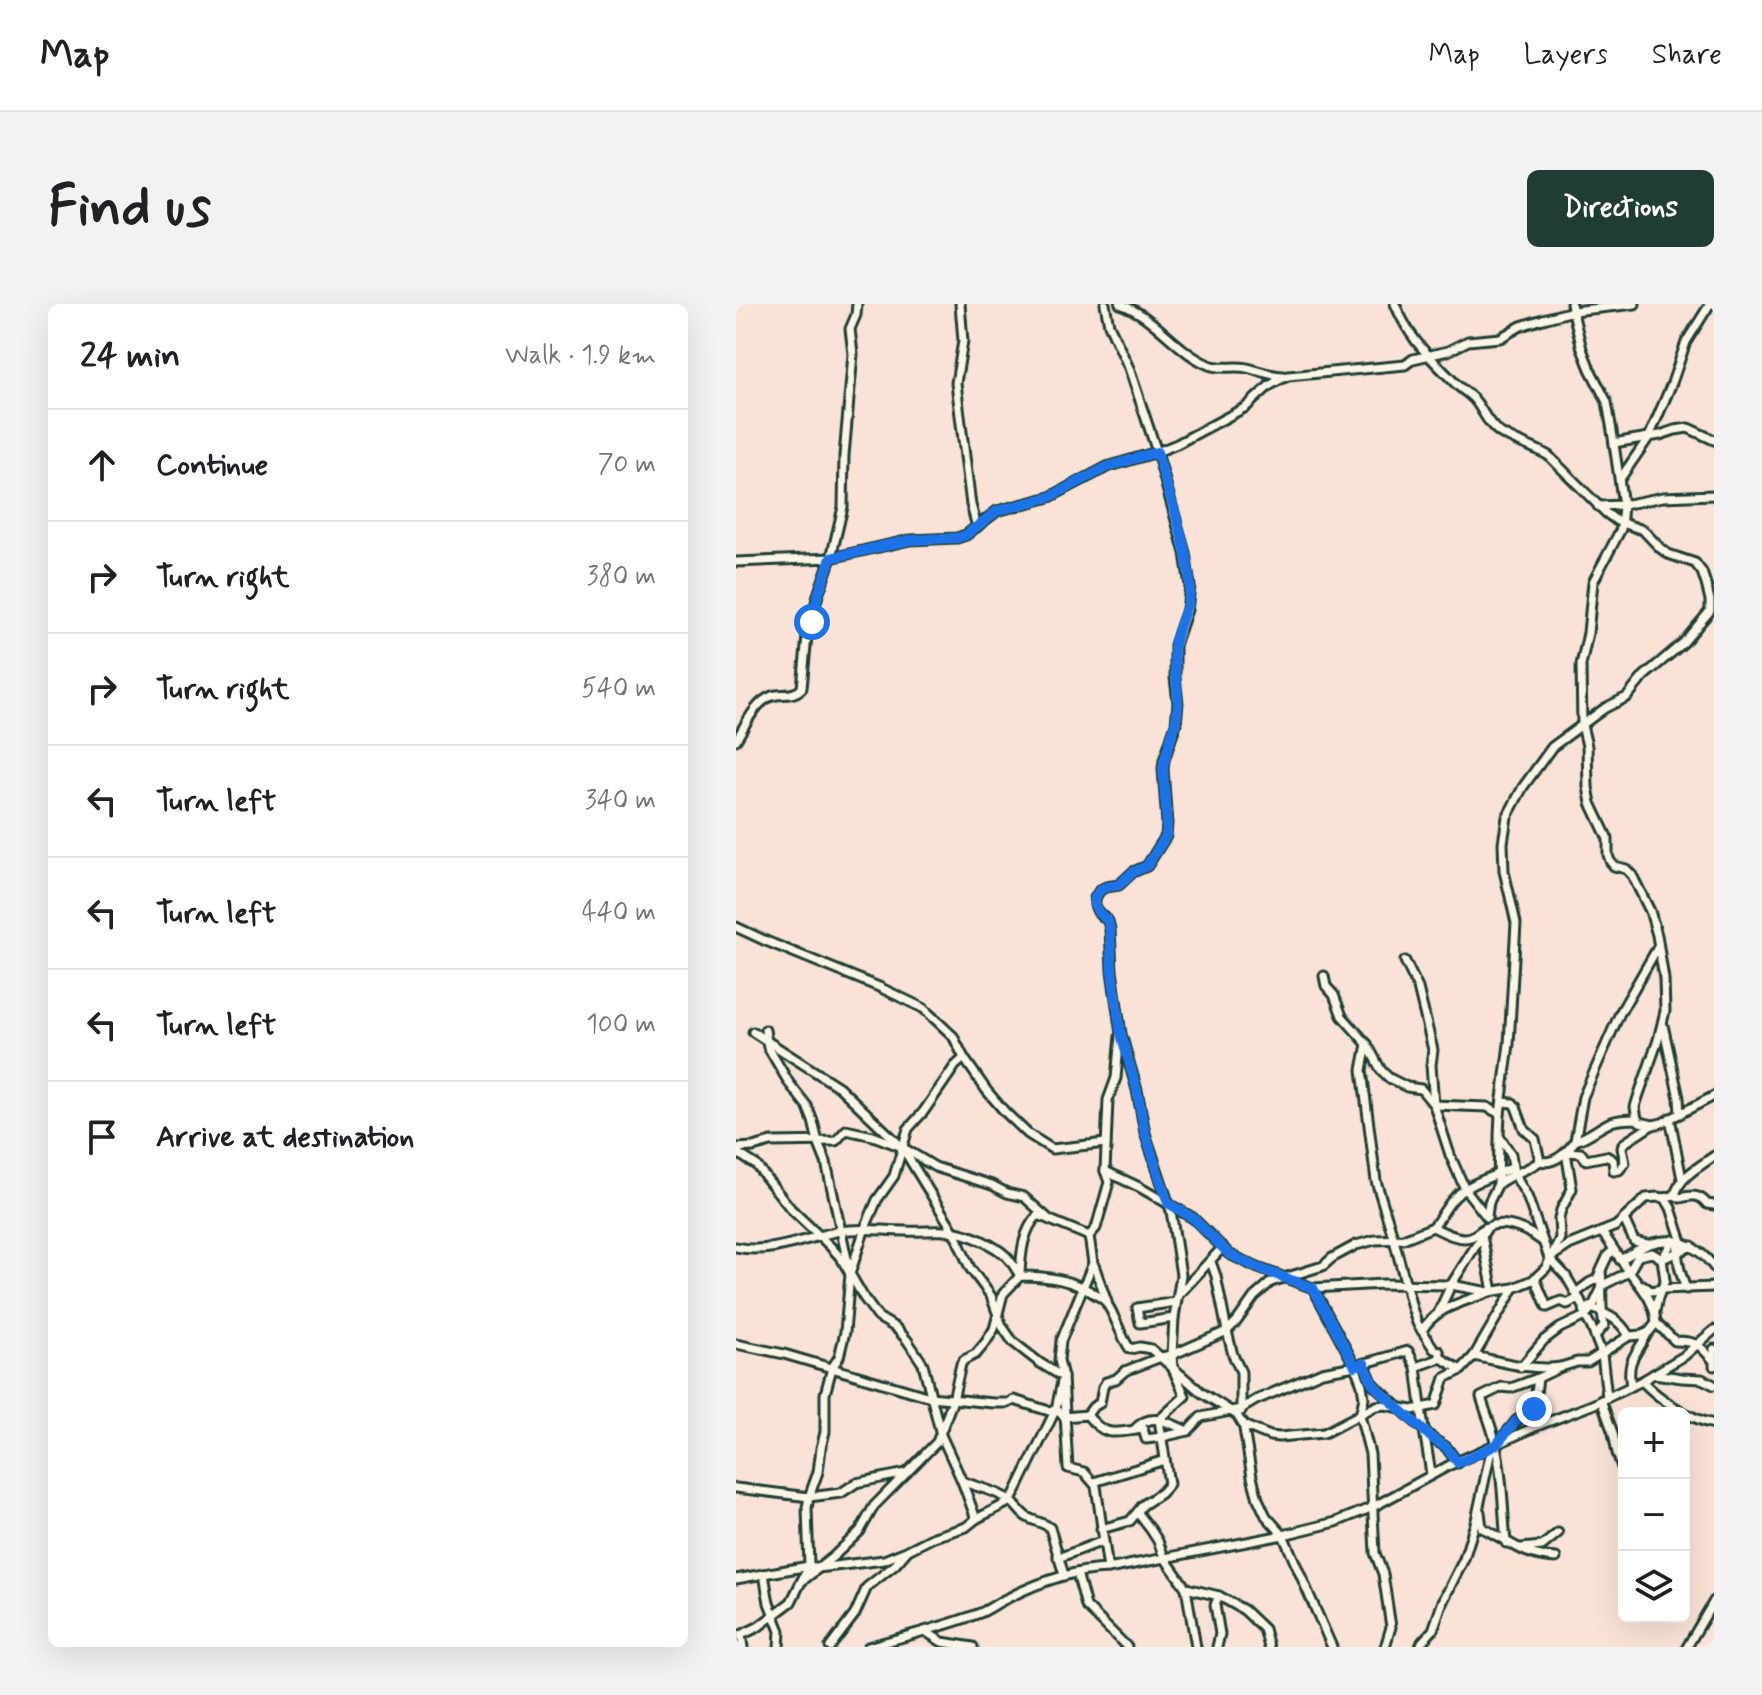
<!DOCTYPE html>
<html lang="en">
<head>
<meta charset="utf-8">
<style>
	body { margin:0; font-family:Mynerve,sans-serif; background:#f2f2f2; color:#202124 }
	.controls { position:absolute; right:24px; bottom:24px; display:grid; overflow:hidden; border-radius:12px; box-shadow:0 8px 32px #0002 }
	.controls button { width:72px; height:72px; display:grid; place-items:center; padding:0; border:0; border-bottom:2px solid #e0e0e0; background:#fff; color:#202124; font:40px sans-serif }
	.stop { position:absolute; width:24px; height:24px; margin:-18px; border:6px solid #1a73e8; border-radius:50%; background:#fff }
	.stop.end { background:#1a73e8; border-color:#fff; box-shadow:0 2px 8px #0008 }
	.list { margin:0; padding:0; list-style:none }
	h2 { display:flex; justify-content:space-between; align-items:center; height:104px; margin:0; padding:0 32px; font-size:34px }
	h2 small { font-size:26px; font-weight:400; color:#757577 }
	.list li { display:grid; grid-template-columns:52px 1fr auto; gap:24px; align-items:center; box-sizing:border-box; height:112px; padding:0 32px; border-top:2px solid #e0e0e0 }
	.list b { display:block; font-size:30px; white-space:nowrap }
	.list em { font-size:26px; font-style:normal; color:#757577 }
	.icon { flex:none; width:44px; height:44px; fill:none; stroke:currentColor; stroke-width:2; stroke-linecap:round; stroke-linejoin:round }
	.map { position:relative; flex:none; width:978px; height:1343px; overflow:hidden; border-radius:12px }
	header { display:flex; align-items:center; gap:48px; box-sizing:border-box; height:112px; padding:0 40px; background:#fff; border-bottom:2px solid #e0e0e0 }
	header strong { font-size:38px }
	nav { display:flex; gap:44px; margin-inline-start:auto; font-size:28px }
	.intro { display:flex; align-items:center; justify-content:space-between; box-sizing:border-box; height:192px; padding:0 48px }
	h1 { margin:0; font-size:56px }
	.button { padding:20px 36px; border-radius:12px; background:#1f3d34; color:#fff; font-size:28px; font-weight:700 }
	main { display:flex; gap:48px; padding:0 48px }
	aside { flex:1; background:#fff; border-radius:12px; box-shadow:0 8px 32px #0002 }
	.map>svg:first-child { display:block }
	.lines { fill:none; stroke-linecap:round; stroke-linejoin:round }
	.minor-casing { stroke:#1f3d34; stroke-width:13 }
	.minor { stroke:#fcf5e5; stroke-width:7 }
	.route { stroke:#1a73e8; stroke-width:10 }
</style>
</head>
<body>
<header>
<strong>Map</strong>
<nav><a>Map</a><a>Layers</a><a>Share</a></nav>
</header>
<div class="intro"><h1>Find us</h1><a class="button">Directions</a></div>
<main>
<aside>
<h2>24 min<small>Walk · 1.9 km</small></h2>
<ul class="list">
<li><svg class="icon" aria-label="ahead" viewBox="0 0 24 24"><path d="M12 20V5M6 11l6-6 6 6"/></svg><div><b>Continue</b></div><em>70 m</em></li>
<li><svg class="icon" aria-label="right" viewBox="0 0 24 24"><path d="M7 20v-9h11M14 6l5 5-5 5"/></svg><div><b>Turn right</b></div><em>380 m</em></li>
<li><svg class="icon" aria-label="right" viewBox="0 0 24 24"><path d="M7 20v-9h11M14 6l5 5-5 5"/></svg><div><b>Turn right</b></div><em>540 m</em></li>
<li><svg class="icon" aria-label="left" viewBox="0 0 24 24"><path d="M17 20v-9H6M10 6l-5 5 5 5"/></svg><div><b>Turn left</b></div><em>340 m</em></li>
<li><svg class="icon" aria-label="left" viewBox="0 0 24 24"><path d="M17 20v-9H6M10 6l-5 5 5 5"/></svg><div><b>Turn left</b></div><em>440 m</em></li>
<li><svg class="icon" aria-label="left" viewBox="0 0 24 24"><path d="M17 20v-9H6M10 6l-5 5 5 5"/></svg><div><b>Turn left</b></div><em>100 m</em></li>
<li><svg class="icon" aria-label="arrive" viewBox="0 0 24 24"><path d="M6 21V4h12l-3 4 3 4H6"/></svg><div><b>Arrive at destination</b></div></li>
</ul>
</aside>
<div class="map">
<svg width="978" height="1343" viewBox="0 0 978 1343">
	<rect width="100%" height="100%" fill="#fae3d6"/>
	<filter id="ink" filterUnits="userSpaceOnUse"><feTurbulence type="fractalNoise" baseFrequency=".0125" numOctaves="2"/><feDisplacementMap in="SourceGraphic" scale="16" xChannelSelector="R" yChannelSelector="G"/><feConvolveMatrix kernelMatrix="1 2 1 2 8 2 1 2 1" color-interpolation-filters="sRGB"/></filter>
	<g filter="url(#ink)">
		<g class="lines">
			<defs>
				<g id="minor">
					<path d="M224,0L227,37L220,79L235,201L241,223"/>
					<path d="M384,0C419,12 439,47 473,61C485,66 499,61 511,64C524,67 535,72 548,72"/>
					<path d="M659,0C674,36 691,50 718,78C725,86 735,90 741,99C748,109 752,120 763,128C778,138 797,142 813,152L870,209L881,217L907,226L924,244L932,250L959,259L966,268L970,280L974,296V307L947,339L908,372L891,393L869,404L816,443L787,483L771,513L767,539L768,567L780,619L773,740L764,810L763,832L775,850L778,870L791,892L813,954L830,972L848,1003L849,1012L855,1022L866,1050L871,1093"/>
					<path d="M835,0L846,45L854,65L871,98L876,127L887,201L885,225L857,278L852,329L845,361L846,421L851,442L852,483L855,499L872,535V551L874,557L878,562L890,565L896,571L914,607L921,631L928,675L929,707L922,736L902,793L899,803L901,815"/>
					<path d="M878,139L924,131L939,126L952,124L978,136"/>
					<path d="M884,175L913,133L936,79L950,38L974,0"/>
					<path d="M862,202L887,201L927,193L978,191"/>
					<path d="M0,258L95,254L174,236L221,234L230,231L261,207L314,193L371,163L421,148L441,140L510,103L533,82L543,76L552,72L669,61L677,55L712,47L732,37L764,34L785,22L807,15L837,7L899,0"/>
					<path d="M0,436C9,422 19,398 36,392C47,389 58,393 66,384L71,332L82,291L95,254L107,203L108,152L117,50L114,25L120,11L121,0"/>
					<path d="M0,623L30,637L143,683L187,704L217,732L228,754L251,787L269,808L292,830L316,845L370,839"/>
					<path d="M669,657L682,684L697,746L695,761L698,801L751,803L764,810"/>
					<path d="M588,672L590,682L598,691L606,712L631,740L645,766L653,774L671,783L685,785L698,801L714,851L729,885L751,913"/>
					<path d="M927,721L943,794L944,810"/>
					<path d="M29,726L32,743L53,779L71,802L77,817L82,838L90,858L113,964"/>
					<path d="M17,728L103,783L166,843L218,928L234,964L255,992L266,1022L277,1038L304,1059L327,1073L320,1105L275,1197L240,1215L230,1223L198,1233L172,1246L159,1261L131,1283L119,1310L94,1343"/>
					<path d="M631,740L626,766L640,877L658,936L676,1004L681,1019L698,1045L703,1047L705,1054"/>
					<path d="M766,798L777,799L780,803L788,825L799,835L804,857"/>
					<path d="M934,814L946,875"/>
					<path d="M839,837C852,833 862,824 875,818C883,815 893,815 901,815L904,818L917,821L926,819L978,792"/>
					<path d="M0,844L17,843L35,838L100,837L110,826L137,832L166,843L199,863L256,881L271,889L288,893L314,916"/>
					<path d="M0,848L20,861L55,905L94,942L105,954L128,994L142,1013L160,1024L171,1036L187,1060L205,1131L226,1177C242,1184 259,1186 273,1196C280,1200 284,1209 291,1213C299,1218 307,1218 314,1224L328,1271"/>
					<path d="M830,848L845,849L850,856L870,852L877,856L878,867L883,866L889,859L886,844L887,840L916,821"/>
					<path d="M369,867L403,883L457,914L493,950L522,964L577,984L647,980L715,981L753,988L778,984L797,976L810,964L824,934L823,914L825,906L836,885L830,848"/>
					<path d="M762,880C776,869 789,868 804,857C818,861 831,848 839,837L847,793L884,709L922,643"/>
					<path d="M939,891L944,894C955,891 964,890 971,900L978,901"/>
					<path d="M751,912L753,898L762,880L763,835"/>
					<path d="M888,915L898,937L911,940"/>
					<path d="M697,923C705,914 711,900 720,892C734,879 756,873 773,865L778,870"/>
					<path d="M865,928C874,937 879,949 887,959C900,978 919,994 920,1019L939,1037C960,1037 963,1040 977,1056"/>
					<path d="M746,932L757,987"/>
					<path d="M942,937C940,955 944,968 950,985"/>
					<path d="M946,938L935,904L929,894L939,891C944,872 963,863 978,852"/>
					<path d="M0,943C34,951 70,934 103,927C126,923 147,927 170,927C186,928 204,925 220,928C236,931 258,941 270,952C276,958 280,965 284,972"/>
					<path d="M818,951L833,941L880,922L910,894L921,893L929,894"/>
					<path d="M884,956C894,951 904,943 914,940C940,931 962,942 978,963"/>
					<path d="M475,958L480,972L491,1027L497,1051L505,1068V1107"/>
					<path d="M358,961L371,998"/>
					<path d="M284,970C285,949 287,926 302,911L353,932"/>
					<path d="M799,974L811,1003L825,997L831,1000L839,996H844"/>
					<path d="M907,981L915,987L926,985L978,983"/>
					<path d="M577,984L619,1062L626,1081L628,1094L624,1111L634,1150L639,1249L647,1270L655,1323L649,1343"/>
					<path d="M444,989L487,943"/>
					<path d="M840,989L853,979L861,975L872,951L878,946"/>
					<path d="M854,1003C871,1011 883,1014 893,1032"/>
					<path d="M703,1007L715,981L751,924"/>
					<path d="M919,1008L922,994L929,976L926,955L937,936"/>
					<path d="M438,1014L404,1019L401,1004L440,998"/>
					<path d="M686,1027C699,1003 728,998 751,989"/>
					<path d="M859,1032L868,1022C864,1003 867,986 865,967"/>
					<path d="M0,1040L48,1050L194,1093L257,1099H272L278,1096L313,1107L320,1105L328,1113L351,1111C370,1135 380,1128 407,1125L410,1135L426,1133L452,1127L465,1113L505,1105L520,1096L586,1068L619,1062L672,1047L680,1063L688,1126L697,1135L710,1143L722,1159"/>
					<path d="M978,1045V1062"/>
					<path d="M738,1052L778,984"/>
					<path d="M628,1059L637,1080L688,1126L695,1170"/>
					<path d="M680,1063L705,1054L725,1066"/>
					<path d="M785,1063L808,1036L824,1024L849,1012L856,1004L867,981L893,968L902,952L916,949L926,955L956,942"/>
					<path d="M918,1070L946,1074L966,1075L978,1081"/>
					<path d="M906,1077C923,1095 953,1115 978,1120"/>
					<path d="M895,1082C890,1055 900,1052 911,1030"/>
					<path d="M865,1096L877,1129L881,1149L888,1169"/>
					<path d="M351,1111L357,1103L364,1099L367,1083L370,1078L380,1075L389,1067L425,1053L436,1051L491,1027L501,1017L518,993L535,978L587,962L596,954L620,941L639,936L667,935L697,923C707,928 723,937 734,933C740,932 745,925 751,923C769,915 791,926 806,937"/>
					<path d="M507,1119L516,1173L522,1195L530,1212L547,1231L596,1343"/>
					<path d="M398,1126C415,1106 432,1119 452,1127"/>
					<path d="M762,1139L780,1117L798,1105L802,1074"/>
					<path d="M226,1177L240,1215"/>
					<path d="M358,1178L429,1156"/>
					<path d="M0,1184L73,1193L105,1189L120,1179L170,1169"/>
					<path d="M744,1208L746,1224C774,1237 786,1252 820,1254"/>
					<path d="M402,1209L415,1226L422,1237L428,1253L450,1284L460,1343"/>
					<path d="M365,1225L394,1217L407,1201L425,1189L433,1180L423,1116L449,1092L437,1065L436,1051L438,1014L445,971L435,907L409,829L401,786L385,730L376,667L374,625L372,617L362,608L359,601V594L364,586L370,583L383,581L397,568L411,562L430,532L431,520L427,465L428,456L440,420L442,399L439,374V341L451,306L454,282L449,249L421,148L393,64L373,21L369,0"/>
					<path d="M770,1239C767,1207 767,1173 760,1142C757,1125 750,1110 745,1093L766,1083L775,1084L802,1074L825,1063L841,1058H852L893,1032L906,1031L913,1028L920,1019"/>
					<path d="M785,1244L806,1242L822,1229"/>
					<path d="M322,1254L367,1237"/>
					<path d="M372,1265L360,1182L348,1168L332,1164L327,1073L323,1056L325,1037L357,959L353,932L360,924L373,878L369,867L372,796L380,774L384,732"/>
					<path d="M341,1269L350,1302L391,1343"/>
					<path d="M28,1270L73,1262L82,1264L148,1256L170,1247"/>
					<path d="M0,1275L28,1270L33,1299L44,1327L43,1343"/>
					<path d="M65,1278L98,1252L124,1227L138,1202L201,1138L217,1096L225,1060L228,1056L240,1050L250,1038L258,1025L267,990L284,972C313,972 338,976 362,992C365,994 370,997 371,1000C380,1013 383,1029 394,1045L404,1043L415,1045L466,1089L501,1111L507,1121L534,1132L543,1133L588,1129L640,1102L649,1101L676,1106L700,1101L709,1074L725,1066L738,1052C767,1058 795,1067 825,1063"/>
					<path d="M450,1284L483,1292L508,1306L528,1325L533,1343"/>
					<path d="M189,1327L206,1338L237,1343"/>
					<path d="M7,1343L5,1331L22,1323L55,1298L73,1262L71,1204L73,1193L82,1168L85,1144L89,1128V1090L96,1064L103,1053L109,1028L114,970L129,924L141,896L158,872L172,825L188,807L219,762L228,754"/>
					<path d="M132,1343C169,1332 208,1323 244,1309C254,1305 262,1298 272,1294C303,1278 336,1266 372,1265L547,1231L600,1218L637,1203L714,1161L801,1122L856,1101L906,1077L948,1052L978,1026"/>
					<path d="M481,1343L484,1330L479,1301L483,1292"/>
					<path d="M684,1343L686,1338L697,1326L707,1297L728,1255L740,1216L756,1142"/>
					<path d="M951,1343L978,1297"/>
				</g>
			</defs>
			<use href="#minor" class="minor-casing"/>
			<use href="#minor" class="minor"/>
		</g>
	</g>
	<g class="lines" filter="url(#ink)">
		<path class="route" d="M76,318L82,291L95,254L174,236L221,234L230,231L261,207L314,193L371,163L421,148C432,189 451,237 454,279C455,301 443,318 439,338C436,359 442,379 442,399C442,423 430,442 427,465L431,520L430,532L411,562L397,568L383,581L370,583L364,586L359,594V601L362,608L372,617L374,625L376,667L385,730L401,786L409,829L432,899L457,914L493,950L522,964L577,984L619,1062L628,1059L637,1080L647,1090L697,1135L710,1143L722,1159L760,1141L780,1117L798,1105"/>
	</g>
</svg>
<div class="controls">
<button>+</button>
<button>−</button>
<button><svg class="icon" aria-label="layers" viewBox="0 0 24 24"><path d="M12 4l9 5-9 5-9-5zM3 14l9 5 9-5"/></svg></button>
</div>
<div class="stop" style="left:76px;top:318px"></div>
<div class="stop end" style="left:798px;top:1105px"></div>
</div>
</main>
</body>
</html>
